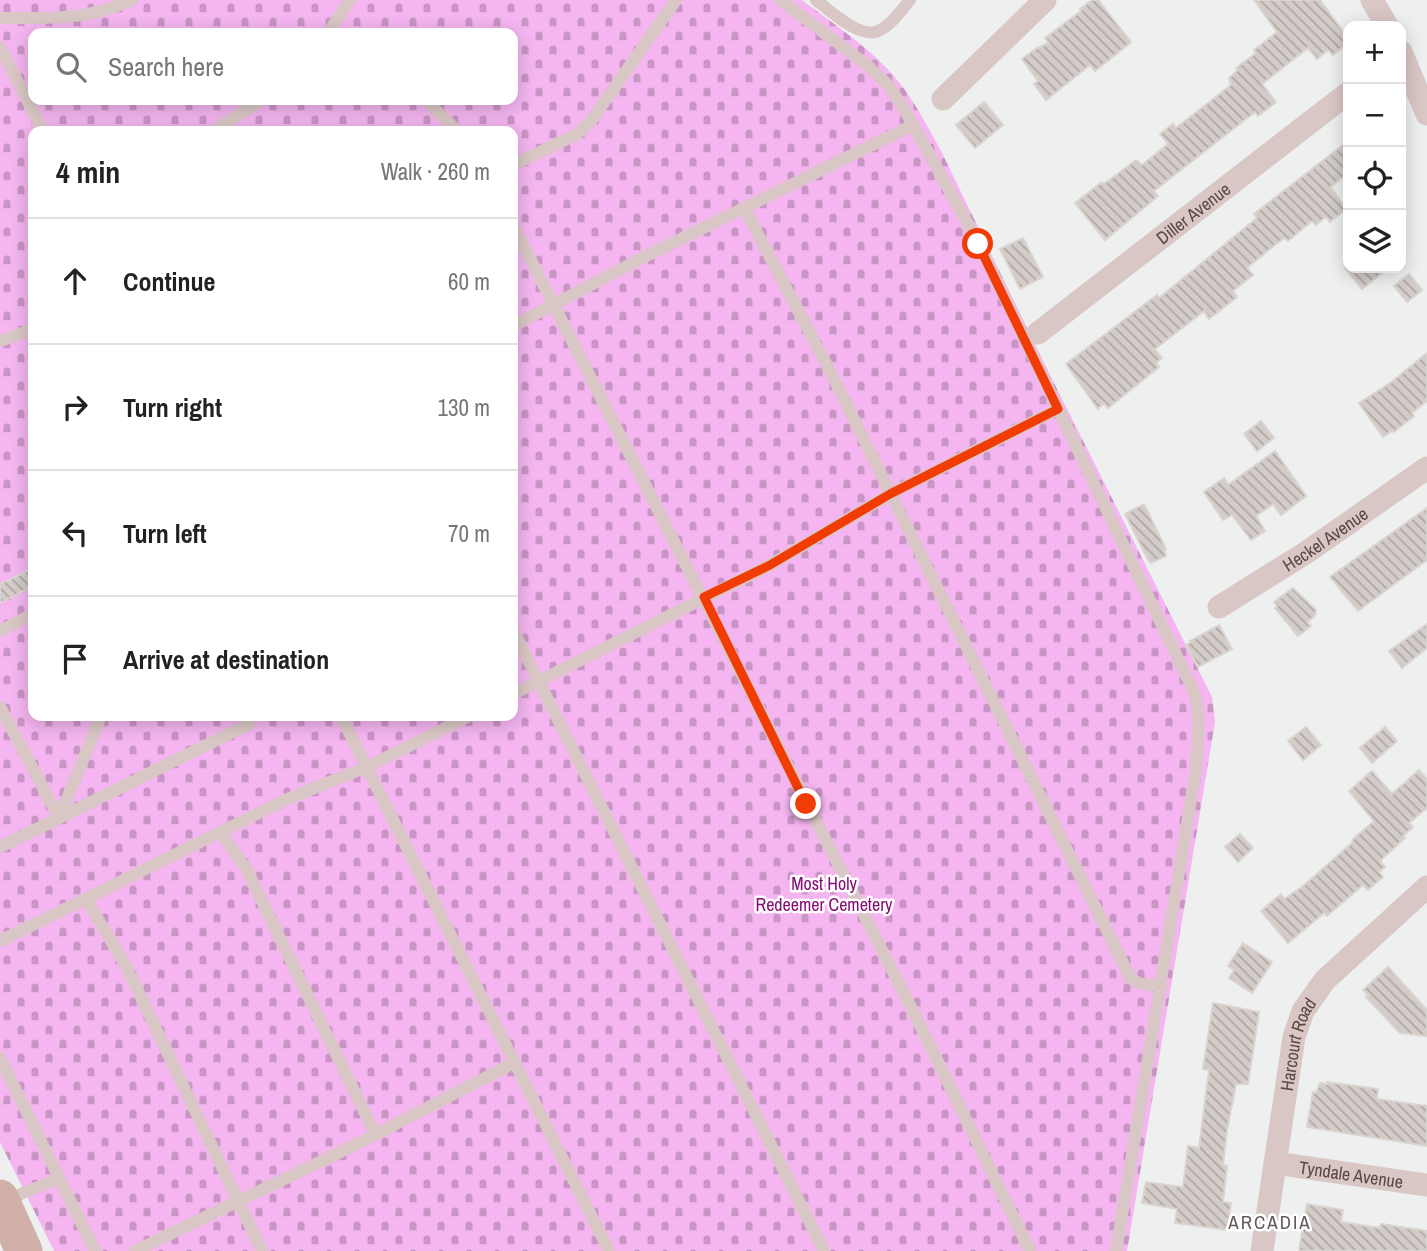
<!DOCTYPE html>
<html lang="en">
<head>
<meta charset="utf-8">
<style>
	body { margin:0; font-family:"Archivo Narrow",sans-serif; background:#f2f2f2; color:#222 }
	.controls { position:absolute; right:21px; top:21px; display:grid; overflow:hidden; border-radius:14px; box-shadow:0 4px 18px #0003 }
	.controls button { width:63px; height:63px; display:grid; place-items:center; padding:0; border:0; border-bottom:2px solid #e0e0e0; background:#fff; color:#222; font:35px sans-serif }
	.stop { position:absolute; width:21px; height:21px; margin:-16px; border:5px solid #f23c05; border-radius:50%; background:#fff }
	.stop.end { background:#f23c05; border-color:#fff; box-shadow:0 2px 7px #0008 }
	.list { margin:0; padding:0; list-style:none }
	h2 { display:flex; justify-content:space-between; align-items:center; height:91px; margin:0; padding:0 28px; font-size:30px }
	h2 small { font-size:23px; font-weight:400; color:#767676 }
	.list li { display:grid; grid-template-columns:46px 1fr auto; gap:21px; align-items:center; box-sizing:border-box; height:126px; padding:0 28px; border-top:2px solid #e0e0e0 }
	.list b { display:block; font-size:26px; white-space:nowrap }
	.list em { font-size:23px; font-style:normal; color:#767676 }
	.icon { flex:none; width:38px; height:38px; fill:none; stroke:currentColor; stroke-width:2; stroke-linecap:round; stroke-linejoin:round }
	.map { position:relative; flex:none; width:1427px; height:1251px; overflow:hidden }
	.search { position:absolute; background:#fff; box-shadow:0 4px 18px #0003; left:28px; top:28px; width:490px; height:77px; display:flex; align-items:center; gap:18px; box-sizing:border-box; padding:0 24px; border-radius:14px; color:#767676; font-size:26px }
	.panel { position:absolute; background:#fff; box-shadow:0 4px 18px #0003; left:28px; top:126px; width:490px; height:595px; border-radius:14px }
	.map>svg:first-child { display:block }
	.cemetery { fill:url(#cemetery-stones); fill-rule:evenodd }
	.building { fill:url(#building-back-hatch); stroke:#dad4d0; stroke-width:2 }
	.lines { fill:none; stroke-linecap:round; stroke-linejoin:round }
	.lane { stroke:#d9c7c5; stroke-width:12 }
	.street { stroke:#d9c7c5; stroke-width:23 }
	.primary { stroke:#d0b0a9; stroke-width:37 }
	.route { stroke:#f23c05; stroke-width:9 }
	.labels { text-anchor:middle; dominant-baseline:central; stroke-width:5; stroke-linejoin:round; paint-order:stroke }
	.street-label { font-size:18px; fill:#5d4743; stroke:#fff }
	.park-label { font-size:18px; fill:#860c71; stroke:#fff }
	.neighbourhood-label { font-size:19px; letter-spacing:2px; fill:#635b59; stroke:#fff }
</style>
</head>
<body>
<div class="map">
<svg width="1427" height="1251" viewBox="0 0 1427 1251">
	<defs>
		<pattern id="cemetery-stones" width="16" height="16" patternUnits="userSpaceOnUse" patternTransform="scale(1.75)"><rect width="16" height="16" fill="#f4b5f0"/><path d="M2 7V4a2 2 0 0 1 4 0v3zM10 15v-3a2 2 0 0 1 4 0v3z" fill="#c995c4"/></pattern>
		<pattern id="building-back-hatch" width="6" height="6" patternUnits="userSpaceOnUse" patternTransform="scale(1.75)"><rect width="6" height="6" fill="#d3ccc8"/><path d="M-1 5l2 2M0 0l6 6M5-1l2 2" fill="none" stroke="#aea7a4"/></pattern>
	</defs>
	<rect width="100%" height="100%" fill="#edf0ef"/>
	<path class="cemetery" d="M0,0H802C835,25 872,49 898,81C915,102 928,127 941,151L1053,381L1212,697L1215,722L1127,1251H54L0,1142ZM33,33H513V100H33ZM33,131H513V716H33Z"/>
	<g class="building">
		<path d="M1092,0H1098L1131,42L1095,71L1090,65L1046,100L1034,84L1038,81L1022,59L1037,48L1049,43L1045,38L1081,11L1080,9Z"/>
		<path d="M1254,0H1320L1348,38V43L1333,55L1328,50L1317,59L1308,48L1262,84L1276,102L1258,116L1255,112L1154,191L1158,196L1105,240L1075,203L1102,182L1104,184L1136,160L1142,165L1168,144L1160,134L1173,124L1176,128L1231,85L1229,78L1238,70L1236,68L1256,53L1254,50L1277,32Z"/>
		<path d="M984,102L1003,125L975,148L956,125Z"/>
		<path d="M1348,141V173L1331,187L1346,209L1330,222L1326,217L1316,225L1312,221L1288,241L1285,238L1276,244L1247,268L1253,275L1233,291L1237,297L1209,319L1204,311L1155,349L1162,358L1156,363L1159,367L1108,408L1104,403L1098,409L1066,364L1157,295L1159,298L1257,218L1254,214Z"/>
		<path d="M1023,238L1043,277L1020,289L1000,249Z"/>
		<path d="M1345,268H1388L1362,289Z"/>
		<path d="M1409,274L1422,290L1407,302L1394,286Z"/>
		<path d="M1427,353V401L1412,413L1414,416L1394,432L1393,430L1383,437L1359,403L1390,383Z"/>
		<path d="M1261,421L1274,438L1257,451L1244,434Z"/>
		<path d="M1275,451L1306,496L1281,515L1273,504L1256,516L1265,531L1251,540L1232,515L1223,520L1204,492L1224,478L1228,485Z"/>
		<path d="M1144,504L1166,549L1164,550L1166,556L1151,563L1147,558L1125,514Z"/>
		<path d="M1427,508V560L1358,611L1330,577Z"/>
		<path d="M33,568V586L0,603V584Z"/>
		<path d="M1293,588L1316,610L1315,616L1307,622L1311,626L1298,636L1275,608L1277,606L1274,602Z"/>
		<path d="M1427,624V648L1402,668L1389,651Z"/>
		<path d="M1219,625L1232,649L1198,667L1186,645L1191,642L1190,641Z"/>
		<path d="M1306,727L1321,745L1303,760L1288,741Z"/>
		<path d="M1385,727L1397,741L1372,763L1360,748Z"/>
		<path d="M1419,770L1427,779V808L1409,823L1413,827L1403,836L1405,838L1382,859L1381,863L1385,867L1379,872L1383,877L1368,890L1363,885L1327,916L1324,913L1288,943L1261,911L1281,894L1284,899L1302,887L1353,842L1352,840L1374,821L1349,791L1372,771L1392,794Z"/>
		<path d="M1240,834L1253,848L1238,862L1225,847Z"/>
		<path d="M1243,943L1272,962L1252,993L1229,978L1234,970L1228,966Z"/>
		<path d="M1388,967L1427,1010V1036L1400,1033L1366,997L1368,995L1363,990Z"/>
		<path d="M1213,1003L1259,1012L1248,1084H1236L1227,1130L1223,1165L1227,1166L1223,1202L1231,1203L1227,1230L1175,1223L1177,1209L1142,1203L1146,1182L1183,1187L1188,1146L1199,1148L1209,1070L1203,1069Z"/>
		<path d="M1327,1082L1378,1089L1377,1099L1427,1106V1146L1307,1127L1313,1092L1316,1093L1320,1083L1327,1084Z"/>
		<path d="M1307,1204L1343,1210L1341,1222L1380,1228L1381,1224L1427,1231V1251H1299Z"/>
	</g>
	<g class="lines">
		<g class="lane">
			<path d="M780,0L867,65L889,86L903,107L979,244L1194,692C1202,720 1197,747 1195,776L1116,1251"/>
			<path d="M816,0C830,11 860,39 878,31C891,26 901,10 910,0"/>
			<path d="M0,18C48,18 86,21 132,0"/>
			<path d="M328,33L350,0"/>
			<path d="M0,47L43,131"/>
			<path d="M426,100L457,131"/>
			<path d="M213,131L262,100"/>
			<path d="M513,165L577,134L591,121L676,0"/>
			<path d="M744,208L830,371L1131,979L1141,984L1162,986"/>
			<path d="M513,225L921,1027L1030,1251"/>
			<path d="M513,326L644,257L913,125"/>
			<path d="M0,341L33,329"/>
			<path d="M513,630L824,1251"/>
			<path d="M0,631L33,614"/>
			<path d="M513,694L770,565L890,494L1058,409"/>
			<path d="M0,707L59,818L249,724L245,716"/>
			<path d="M341,716L609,1251"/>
			<path d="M220,832L246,868L375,1134"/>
			<path d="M0,847L59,818L101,716"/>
			<path d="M86,899L127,968L262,1251"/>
			<path d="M0,941L285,800L367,767L469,716"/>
			<path d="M0,1058L95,1251"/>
			<path d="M6,1200L60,1178"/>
			<path d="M135,1251L361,1142L514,1063"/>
		</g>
		<g class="street">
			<path d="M1372,0L1387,26"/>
			<path d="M1401,52L1427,114"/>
			<path d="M943,99L1045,0"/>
			<path id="s1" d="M1038,333L1348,93"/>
			<path id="s2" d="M1219,607L1307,552L1427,468"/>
			<path id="s3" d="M1275,1163L1427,1185"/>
			<path id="s4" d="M1262,1251L1294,1037L1303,1011L1325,980L1427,887"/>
		</g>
		<path class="primary" d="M0,1198L24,1251"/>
	</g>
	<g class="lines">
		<path class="route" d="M806,804L704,597L770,565L890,494L1058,409L978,244"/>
	</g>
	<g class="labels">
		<g class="street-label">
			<text stroke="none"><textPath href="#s1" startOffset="196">Diller Avenue</textPath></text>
			<text stroke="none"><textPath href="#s2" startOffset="126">Heckel Avenue</textPath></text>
			<text stroke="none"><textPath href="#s4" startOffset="210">Harcourt Road</textPath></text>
			<text stroke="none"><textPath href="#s3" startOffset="77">Tyndale Avenue</textPath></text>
		</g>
		<g class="park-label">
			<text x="824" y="883">Most Holy<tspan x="824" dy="21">Redeemer Cemetery</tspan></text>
		</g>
		<g class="neighbourhood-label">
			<text x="1270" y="1222">ARCADIA</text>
		</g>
	</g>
</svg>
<div class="controls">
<button>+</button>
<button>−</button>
<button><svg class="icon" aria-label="locate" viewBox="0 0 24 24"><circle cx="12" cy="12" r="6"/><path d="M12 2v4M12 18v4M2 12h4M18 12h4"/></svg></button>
<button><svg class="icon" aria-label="layers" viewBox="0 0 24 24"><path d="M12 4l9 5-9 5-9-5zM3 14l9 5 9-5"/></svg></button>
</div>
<div class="stop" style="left:978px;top:244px"></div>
<div class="stop end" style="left:806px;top:804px"></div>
<div class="search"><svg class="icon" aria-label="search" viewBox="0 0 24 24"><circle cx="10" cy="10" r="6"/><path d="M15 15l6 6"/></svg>Search here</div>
<section class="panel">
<h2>4 min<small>Walk · 260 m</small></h2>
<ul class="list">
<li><svg class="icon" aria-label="ahead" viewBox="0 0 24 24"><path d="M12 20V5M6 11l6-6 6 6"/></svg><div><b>Continue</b></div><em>60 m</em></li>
<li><svg class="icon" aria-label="right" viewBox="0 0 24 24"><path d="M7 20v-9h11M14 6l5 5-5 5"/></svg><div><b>Turn right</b></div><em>130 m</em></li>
<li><svg class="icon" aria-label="left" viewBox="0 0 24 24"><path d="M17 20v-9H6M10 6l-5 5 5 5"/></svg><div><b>Turn left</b></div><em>70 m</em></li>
<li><svg class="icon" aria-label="arrive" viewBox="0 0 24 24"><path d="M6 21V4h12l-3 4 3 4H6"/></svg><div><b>Arrive at destination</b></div></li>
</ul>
</section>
</div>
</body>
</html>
